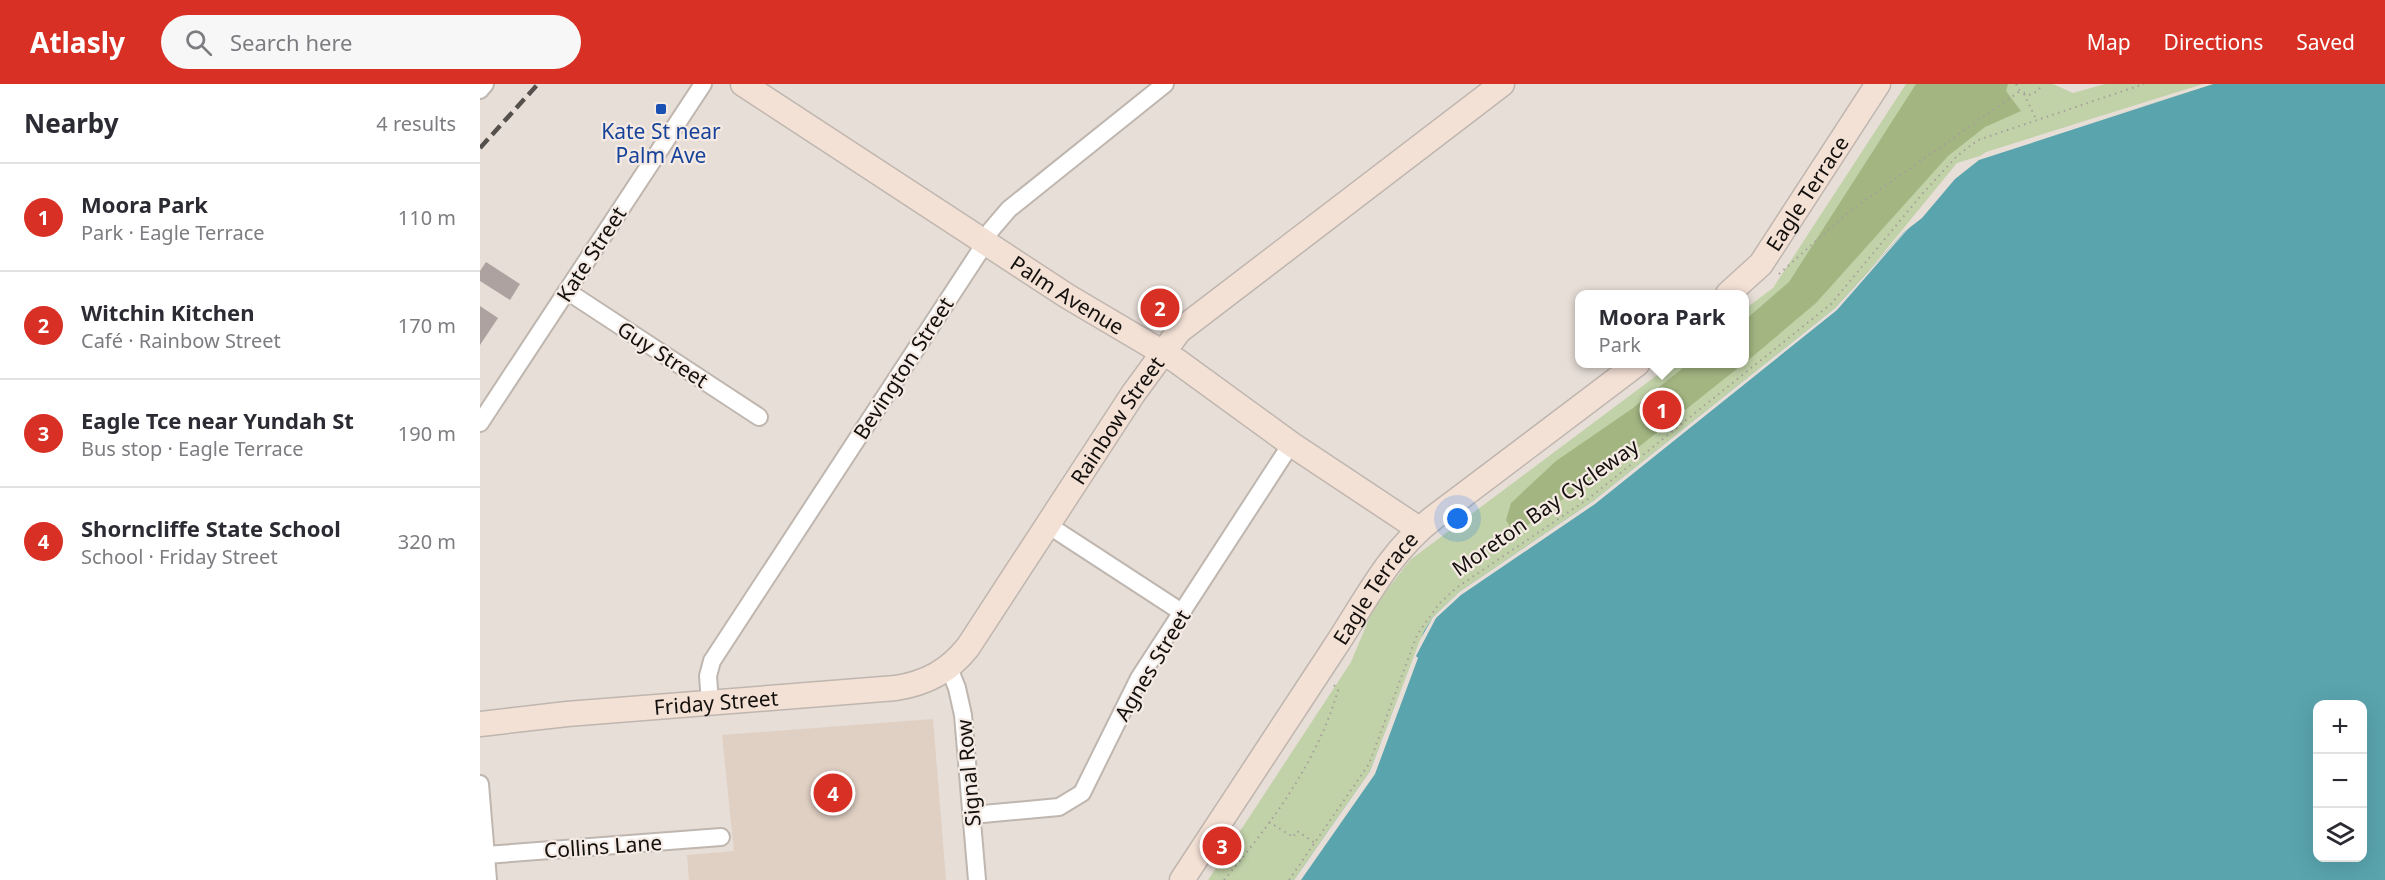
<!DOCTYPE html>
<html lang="en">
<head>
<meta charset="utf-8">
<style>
	body { margin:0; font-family:"Noto Sans",sans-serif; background:#f7f7f7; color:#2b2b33 }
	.controls { position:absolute; right:18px; bottom:18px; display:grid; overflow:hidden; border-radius:12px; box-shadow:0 6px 24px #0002 }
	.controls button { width:54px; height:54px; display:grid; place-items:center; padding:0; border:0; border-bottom:2px solid #e1e1e2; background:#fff; color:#2b2b33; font:30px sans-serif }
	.you { position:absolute; left:978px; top:435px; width:21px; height:21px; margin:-15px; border:4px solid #fff; border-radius:50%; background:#1a73e8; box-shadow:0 0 0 9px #1a73e833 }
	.badge { display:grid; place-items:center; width:39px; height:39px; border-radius:50%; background:#d93025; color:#fff; font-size:20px; font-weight:700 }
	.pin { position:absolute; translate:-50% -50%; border:3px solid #fff; box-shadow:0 2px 6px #0006 }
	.popup { position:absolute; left:1095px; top:206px; width:174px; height:78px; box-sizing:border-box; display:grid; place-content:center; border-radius:12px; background:#fff; filter:drop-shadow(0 2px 4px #0005); font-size:20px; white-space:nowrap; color:#7c7c81 }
	.popup b { font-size:22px; color:#2b2b33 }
	.popup::after { content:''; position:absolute; left:50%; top:100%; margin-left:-12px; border:12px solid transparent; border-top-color:#fff }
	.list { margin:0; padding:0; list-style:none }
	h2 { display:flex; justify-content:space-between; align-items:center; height:78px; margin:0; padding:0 24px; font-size:26px }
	h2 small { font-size:20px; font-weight:400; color:#7c7c81 }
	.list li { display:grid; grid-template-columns:39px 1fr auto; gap:18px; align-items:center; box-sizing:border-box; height:108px; padding:0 24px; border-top:2px solid #e1e1e2 }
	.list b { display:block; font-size:22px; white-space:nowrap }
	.list p { margin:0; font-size:20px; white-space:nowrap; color:#7c7c81 }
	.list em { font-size:20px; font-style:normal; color:#7c7c81 }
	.icon { flex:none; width:33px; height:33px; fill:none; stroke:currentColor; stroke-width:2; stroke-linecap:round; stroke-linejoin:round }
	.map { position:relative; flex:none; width:1905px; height:796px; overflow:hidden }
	header { display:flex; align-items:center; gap:36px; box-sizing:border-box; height:84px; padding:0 30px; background:#d93025; color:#fff }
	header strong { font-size:28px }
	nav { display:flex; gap:33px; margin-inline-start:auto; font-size:21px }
	.search { width:420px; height:54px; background:#f7f7f7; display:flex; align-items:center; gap:15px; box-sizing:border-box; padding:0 21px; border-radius:33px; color:#7c7c81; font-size:22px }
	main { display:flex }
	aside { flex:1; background:#fff }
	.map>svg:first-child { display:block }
	.built { fill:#e0d0c4 }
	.green { fill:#c1d2a8 }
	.forest { fill:#a3b682 }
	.water { fill:#5aa4ae; fill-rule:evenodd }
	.pier { fill:#e7ded7 }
	.building { fill:#aea2a0 }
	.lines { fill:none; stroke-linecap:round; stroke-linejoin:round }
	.street-casing { stroke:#bfb6af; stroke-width:20 }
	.secondary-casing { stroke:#bfb6af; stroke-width:27 }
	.path { stroke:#a69f99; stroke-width:2; stroke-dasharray:1.5 4.5; stroke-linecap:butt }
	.street { stroke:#fff; stroke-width:16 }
	.secondary { stroke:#f4e1d6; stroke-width:24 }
	.rail { stroke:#55504c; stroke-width:4.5; stroke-dasharray:12 6; stroke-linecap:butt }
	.transit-dot { fill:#1a4fb4; stroke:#f5ebe4; stroke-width:2 }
	.labels { text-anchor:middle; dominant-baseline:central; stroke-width:4.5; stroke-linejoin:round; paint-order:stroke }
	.transit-label { font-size:21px; fill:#164399; stroke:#f5ebe4 }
	.street-label { font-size:21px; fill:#13100d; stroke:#f5ebe4 }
</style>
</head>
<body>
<header>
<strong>Atlasly</strong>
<div class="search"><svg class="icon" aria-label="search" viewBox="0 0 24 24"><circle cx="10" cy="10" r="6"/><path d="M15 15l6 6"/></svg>Search here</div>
<nav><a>Map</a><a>Directions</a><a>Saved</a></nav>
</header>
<main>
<aside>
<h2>Nearby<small>4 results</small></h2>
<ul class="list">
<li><span class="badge">1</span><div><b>Moora Park</b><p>Park · Eagle Terrace</p></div><em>110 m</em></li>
<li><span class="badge">2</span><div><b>Witchin Kitchen</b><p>Café · Rainbow Street</p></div><em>170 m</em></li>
<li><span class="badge">3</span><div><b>Eagle Tce near Yundah St</b><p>Bus stop · Eagle Terrace</p></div><em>190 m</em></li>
<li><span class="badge">4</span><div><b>Shorncliffe State School</b><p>School · Friday Street</p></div><em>320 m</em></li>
</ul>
</aside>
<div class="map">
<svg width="1905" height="796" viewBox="0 0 1905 796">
	<rect width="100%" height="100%" fill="#e7ded7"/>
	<path class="built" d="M453,635L466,796H209L207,771L254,767L242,651Z"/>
	<path class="green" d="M1426,0H1573L1593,9L1625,0H1735L1477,79L1355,228L890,692L819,796H728L871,578L894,523L930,476L1192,280H1264L1265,225L1293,204Z"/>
	<g class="forest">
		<path d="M1436,0H1528L1526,7L1541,27L1505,43L1468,72L1336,219L1265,279V236L1309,198Z"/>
		<path d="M1208,280H1263L1116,397L1078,418L1035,451L1026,436L1031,419L1076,377L1153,324Z"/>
	</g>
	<path class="water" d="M1733,0H1905V796H814L890,687L944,547L953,533L979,508L1113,417L1355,224L1424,148L1442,134L1475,95L1499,76ZM1838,620H1882V774H1838Z"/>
	<g class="pier">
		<path d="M1723,0H1733L1507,71L1484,83L1506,68Z"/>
		<path d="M1447,123L1357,226L1115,420L981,511L956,534L936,572L938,574L895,690L821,796H814L890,687L940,556L953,533L979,508L1113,417L1355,224Z"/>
	</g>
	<g class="building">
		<path d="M6,178L40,200L30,216L0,197V187Z"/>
		<path d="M0,222L18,234L0,261Z"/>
	</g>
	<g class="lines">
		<defs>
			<g id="street">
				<path d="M0,6L5,0"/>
				<path d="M87,207L279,333"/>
				<path d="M0,339L223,0"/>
				<path d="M568,441L703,529"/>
				<path d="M469,584L477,604L483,631L497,796"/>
				<path d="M230,618L228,592L232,577L500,167L511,146L529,125L685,0"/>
				<path d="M0,700L8,796"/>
				<path d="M492,731L579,723L602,709L659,594L811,360"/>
				<path d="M6,771L241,753"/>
			</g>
			<g id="secondary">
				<path id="s1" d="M263,0L587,212L697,277L811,360L939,445"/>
				<path id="s2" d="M1248,210L1281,180L1398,0"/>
				<path id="s3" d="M0,640L87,630L416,604C447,599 469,587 488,563L653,310L699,247L1022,0"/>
				<path id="s4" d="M702,796C752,719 803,643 853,566C884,520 907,470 952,435L1157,280"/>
			</g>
		</defs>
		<use href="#street" class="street-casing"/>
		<use href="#secondary" class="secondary-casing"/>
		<g class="path">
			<path d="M1536,0L1540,7L1549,11L1558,7L1562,0"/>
			<path d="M1544,10L1556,35"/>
			<path d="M1299,190L1371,126L1540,7"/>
			<path d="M789,738L813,753L817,747L835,759"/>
			<path d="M744,796C791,740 838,677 858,606L853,600"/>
			<path d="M809,796L889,680L937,551L959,520L976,504L1108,415L1351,220L1443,109L1477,72L1498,56L1664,0"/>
		</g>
		<use href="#street" class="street"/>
		<use href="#secondary" class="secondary"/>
		<path class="rail" d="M0,64L58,0"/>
	</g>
	<rect class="transit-dot" x="175" y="19" width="12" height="12" rx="3"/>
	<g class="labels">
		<g class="transit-label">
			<text x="181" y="47">Kate St near<tspan x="181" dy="24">Palm Ave</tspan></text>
		</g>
		<g class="street-label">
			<text stroke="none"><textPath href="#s2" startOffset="129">Eagle Terrace</textPath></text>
			<text transform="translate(111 170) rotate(-57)">Kate Street</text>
			<text stroke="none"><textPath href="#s1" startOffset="387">Palm Avenue</textPath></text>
			<text transform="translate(183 270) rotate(33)">Guy Street</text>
			<text transform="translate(423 284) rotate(-57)">Bevington Street</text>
			<text stroke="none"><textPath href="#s3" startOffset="774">Rainbow Street</textPath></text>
			<text transform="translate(1065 423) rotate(-35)">Moreton Bay Cycleway</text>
			<text stroke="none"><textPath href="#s4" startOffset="350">Eagle Terrace</textPath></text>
			<text transform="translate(672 581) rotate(-59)">Agnes Street</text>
			<text stroke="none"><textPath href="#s3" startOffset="237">Friday Street</textPath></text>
			<text transform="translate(488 689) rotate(-95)">Signal Row</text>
			<text transform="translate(123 762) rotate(-4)">Collins Lane</text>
		</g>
	</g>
</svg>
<div class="controls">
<button>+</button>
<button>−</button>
<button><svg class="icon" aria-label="layers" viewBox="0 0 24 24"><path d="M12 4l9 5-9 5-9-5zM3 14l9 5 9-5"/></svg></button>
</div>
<div class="you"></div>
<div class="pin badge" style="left:1182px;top:326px">1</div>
<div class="popup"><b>Moora Park</b>Park</div>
<div class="pin badge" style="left:680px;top:224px">2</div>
<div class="pin badge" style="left:742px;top:762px">3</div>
<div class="pin badge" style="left:353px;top:709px">4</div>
</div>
</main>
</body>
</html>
